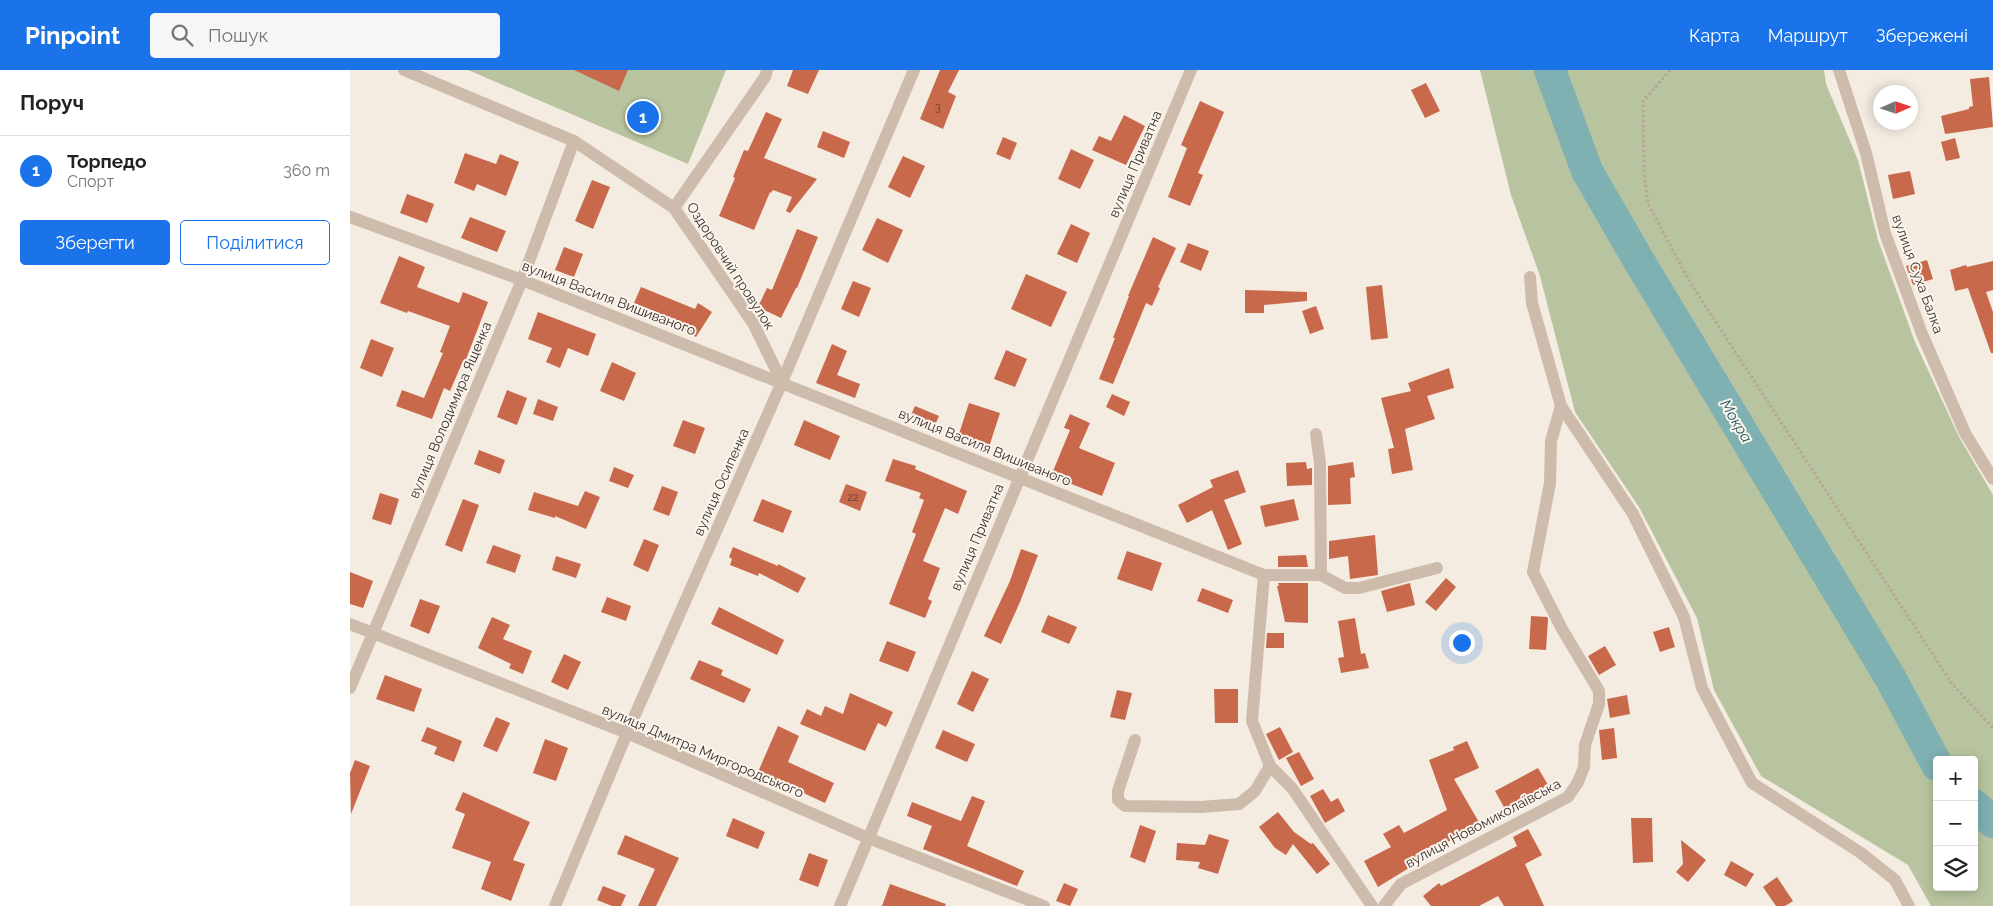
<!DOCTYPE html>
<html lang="uk">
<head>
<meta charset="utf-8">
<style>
	body { margin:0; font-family:Raleway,sans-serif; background:#f6f6f6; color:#222 }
	.controls { position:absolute; right:15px; bottom:15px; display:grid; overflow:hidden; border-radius:5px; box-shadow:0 2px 12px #0003 }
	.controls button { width:45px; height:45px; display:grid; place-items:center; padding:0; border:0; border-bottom:1px solid #e0e0e0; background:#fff; color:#222; font:25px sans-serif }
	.compass { position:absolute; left:1523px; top:15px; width:45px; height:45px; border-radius:50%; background:#fff; box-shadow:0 2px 12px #0003; rotate:87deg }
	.you { position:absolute; left:1111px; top:572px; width:18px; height:18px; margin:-12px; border:4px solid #fff; border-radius:50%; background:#1a73e8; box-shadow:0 0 0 8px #1a73e833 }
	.badge { display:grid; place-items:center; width:32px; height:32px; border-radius:50%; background:#1a73e8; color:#fff; font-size:16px; font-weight:700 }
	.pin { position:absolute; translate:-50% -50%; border:2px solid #fff; box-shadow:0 1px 5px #0006 }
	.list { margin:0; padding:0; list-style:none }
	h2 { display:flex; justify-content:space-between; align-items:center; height:65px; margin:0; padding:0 20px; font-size:21px }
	h2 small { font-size:16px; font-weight:400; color:#767676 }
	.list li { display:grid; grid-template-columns:32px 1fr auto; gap:15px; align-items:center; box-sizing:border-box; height:70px; padding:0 20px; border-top:1px solid #e0e0e0 }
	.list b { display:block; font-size:19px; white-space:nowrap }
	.list p { margin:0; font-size:16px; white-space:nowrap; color:#767676 }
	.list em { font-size:16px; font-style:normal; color:#767676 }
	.actions { display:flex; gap:10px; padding:15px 20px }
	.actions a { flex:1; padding:11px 0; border:1px solid #1a73e8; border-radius:5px; text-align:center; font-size:18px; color:#1a73e8 }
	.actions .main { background:#1a73e8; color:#fff }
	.icon { flex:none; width:28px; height:28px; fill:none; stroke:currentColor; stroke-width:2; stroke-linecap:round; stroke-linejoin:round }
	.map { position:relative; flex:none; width:1643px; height:836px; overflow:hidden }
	header { display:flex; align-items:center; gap:30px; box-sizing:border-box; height:70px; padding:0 25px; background:#1a73e8; color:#fff }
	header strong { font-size:24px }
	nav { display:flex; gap:28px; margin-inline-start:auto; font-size:18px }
	.search { width:350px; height:45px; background:#f6f6f6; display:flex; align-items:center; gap:12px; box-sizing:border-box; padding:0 18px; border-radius:5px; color:#767676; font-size:19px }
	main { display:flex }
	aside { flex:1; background:#fff }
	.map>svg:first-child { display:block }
	.green { fill:#b8c4a0; fill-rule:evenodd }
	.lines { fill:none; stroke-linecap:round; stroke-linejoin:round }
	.river { stroke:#7fb0b2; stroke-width:32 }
	.building { fill:#c8694b }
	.path { stroke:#b9a596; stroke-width:3; stroke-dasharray:2.5 2.5; stroke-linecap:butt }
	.minor { stroke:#cdbbac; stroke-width:12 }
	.labels { text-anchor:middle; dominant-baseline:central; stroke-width:4; stroke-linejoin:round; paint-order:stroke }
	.number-label { font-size:11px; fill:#5e3e33 }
	.street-label { font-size:14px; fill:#3b302b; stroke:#fbf5ee }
	.water-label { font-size:15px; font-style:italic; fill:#1f5a5e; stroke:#fbf5ee }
</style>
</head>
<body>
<header>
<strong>Pinpoint</strong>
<div class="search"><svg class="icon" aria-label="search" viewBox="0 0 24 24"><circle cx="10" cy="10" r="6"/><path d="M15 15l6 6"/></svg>Пошук</div>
<nav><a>Карта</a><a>Маршрут</a><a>Збережені</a></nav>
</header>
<main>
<aside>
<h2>Поруч<small></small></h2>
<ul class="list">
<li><span class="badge">1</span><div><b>Торпедо</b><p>Спорт</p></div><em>360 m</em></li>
</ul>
<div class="actions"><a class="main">Зберегти</a><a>Поділитися</a></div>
</aside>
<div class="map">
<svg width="1643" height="836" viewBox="0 0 1643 836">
	<rect width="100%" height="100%" fill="#f4ebe1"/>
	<g class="green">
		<path d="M118,0H376L338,94Z"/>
		<path d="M1130,0H1474L1476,14L1508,90L1528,170L1565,272L1609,367L1643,425V836H1581L1558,795L1411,706L1364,620L1347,548L1289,437L1225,342L1190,206L1161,125ZM1587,690H1624V817H1587Z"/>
	</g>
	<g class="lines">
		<g class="river">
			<path d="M1200,0L1237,101L1289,191L1541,609L1587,695"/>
			<path d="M1624,735L1643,752"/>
		</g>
	</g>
	<g class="building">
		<path d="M224,0H278L269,21Z"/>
		<path d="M443,0H469L458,24L437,16Z"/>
		<path d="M590,0H609L598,22L606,26L593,59L570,49Z"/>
		<path d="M1639,7L1643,57L1595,64L1591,46L1619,39V37L1623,36L1620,9Z"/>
		<path d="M1076,13L1090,41L1075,48L1061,20Z"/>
		<path d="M850,31L874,42L848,103L853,105L840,136L818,127L837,78L831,75Z"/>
		<path d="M416,42L432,49L414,88L467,109L440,143L436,141L442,127L423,120L421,123L420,122L404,160L369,146L385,108L383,107L394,80L398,81Z"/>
		<path d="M774,45L795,56L776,95L742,80L749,66L761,71Z"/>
		<path d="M473,61L500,72L494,88L467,77Z"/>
		<path d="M653,67L667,73L660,90L646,84Z"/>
		<path d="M1605,68L1610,88L1596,91L1591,72Z"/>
		<path d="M721,79L744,90L730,119L708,109Z"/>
		<path d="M115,83L146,94L150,84L169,92L156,126L127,114L124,121L104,113Z"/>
		<path d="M553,86L575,96L560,128L538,117Z"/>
		<path d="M1560,101L1565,124L1543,129L1538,105Z"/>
		<path d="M242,110L260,117L243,159L225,151Z"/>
		<path d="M57,124L84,134L77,153L50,143Z"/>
		<path d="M120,147L156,161L147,182L111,168Z"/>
		<path d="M527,148L553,160L538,193L512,180Z"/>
		<path d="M721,154L740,163L727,193L707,184Z"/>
		<path d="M447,159L468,167L447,218H446L431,248L408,237L417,218L422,220Z"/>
		<path d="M803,167L826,178L808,217L810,218L802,236L796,233L763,314L749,309L765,268H763L779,226H778Z"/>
		<path d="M838,173L859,181L851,201L830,192Z"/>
		<path d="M214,177L233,184L224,207L205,200Z"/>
		<path d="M49,186L75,197L67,217L109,233L113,222L138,232L115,292L113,291L100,321L94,318L82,349L46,336L52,320L74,328L93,283L90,282L100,256L58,241L57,243L30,233Z"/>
		<path d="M1577,190L1583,209L1563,215L1556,196Z"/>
		<path d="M1643,191V220L1636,222L1643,242V283H1641L1618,218L1605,221L1600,200L1616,195L1617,197Z"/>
		<path d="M676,204L717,222L701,257L661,239Z"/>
		<path d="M503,211L521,218L509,247L491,239Z"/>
		<path d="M1032,215L1038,268L1021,270L1016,217Z"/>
		<path d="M291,217L345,239L348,233L362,242L346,267L332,259L335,254L284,233Z"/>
		<path d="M895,220L957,222V231L914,235V243H895Z"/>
		<path d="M966,236L974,259L960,264L952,241Z"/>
		<path d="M188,242L246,264L238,286L218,278L210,298L196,292L202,278L178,269Z"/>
		<path d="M21,269L44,278L32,307L10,298Z"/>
		<path d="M482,274L497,281L487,305L510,314L505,328L466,313Z"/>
		<path d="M656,280L677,289L665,317L644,309Z"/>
		<path d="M262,292L286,303L274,331L250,321Z"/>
		<path d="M1099,298L1104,318L1077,326L1085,349L1055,359L1063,400L1042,404L1038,379L1044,378L1031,328L1061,321L1058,313Z"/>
		<path d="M157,320L177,328L167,355L147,347Z"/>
		<path d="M762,324L780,332L774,346L756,337Z"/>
		<path d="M188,329L208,337L203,351L183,344Z"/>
		<path d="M619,333L650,343L639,377L608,367Z"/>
		<path d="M565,336L589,346L582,362L558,352Z"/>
		<path d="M720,344L740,353L729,378L765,393L752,426L701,406L720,360L714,358Z"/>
		<path d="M333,350L355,358L345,384L323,376Z"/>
		<path d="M454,350L490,366L480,390L444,375Z"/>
		<path d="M129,380L155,390L150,404L124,394Z"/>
		<path d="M543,389L566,396L565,399L617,421L608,444L595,438L573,491L590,498L578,529L582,531L575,548L539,534L566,464L562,462L574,430L569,428L571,423L535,411Z"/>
		<path d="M956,392L957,399L962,398V415L937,416L936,393Z"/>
		<path d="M1003,392L1005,407L1000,408L1001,434L978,435V396Z"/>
		<path d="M264,397L284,405L278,418L259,411Z"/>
		<path d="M888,400L896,422L874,430L892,474L878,480L862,440L837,453L828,435L863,417L860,410Z"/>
		<path d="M496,414L517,422L510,441L489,432Z"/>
		<path d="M312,416L328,422L319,446L303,440Z"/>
		<path d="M235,421L250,427L236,459L205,446V448L178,440L184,422L228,436Z"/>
		<path d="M30,423L49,429L41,455L22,449Z"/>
		<path d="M113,429L129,435L112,482L95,475Z"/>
		<path d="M412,429L442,441L433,463L403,451Z"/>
		<path d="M944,429L949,450L915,457L910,436Z"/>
		<path d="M1025,465L1028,505L1000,509L998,486L979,489V471Z"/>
		<path d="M294,469L309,475L298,502L283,495Z"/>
		<path d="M143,475L171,485L165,503L136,493Z"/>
		<path d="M383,477L428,496V494L456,508L448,523L409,503L408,506L380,495L382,489L379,487Z"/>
		<path d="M671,479L688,485L670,532L651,574L634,566L660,511Z"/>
		<path d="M777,481L812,493L802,521L767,509Z"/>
		<path d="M956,485L958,497H928V486Z"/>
		<path d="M206,486L231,494L226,508L202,500Z"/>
		<path d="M0,502L23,511L13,538L0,534Z"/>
		<path d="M1096,508L1106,517L1086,541L1075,532Z"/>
		<path d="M928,513H958V553L935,552L927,516H929Z"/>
		<path d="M1060,513L1065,535L1037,542L1031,521Z"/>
		<path d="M852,518L883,530L878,543L847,531Z"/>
		<path d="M257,527L281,536L276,551L251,542Z"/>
		<path d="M70,529L90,536L79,564L60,556Z"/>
		<path d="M369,537L434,570L427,585L361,554Z"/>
		<path d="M698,545L727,557L719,574L691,562Z"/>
		<path d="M1181,546L1197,547L1198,549L1196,580L1179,579Z"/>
		<path d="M142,547L160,555L153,569L182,581L173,604L159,598L161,594L128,578Z"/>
		<path d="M1005,548L1011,584L1015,583L1019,598L991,603L988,588L994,587L988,551Z"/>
		<path d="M1319,557L1325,577L1310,582L1303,562Z"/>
		<path d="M917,563H934V578H916Z"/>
		<path d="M537,571L566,582L558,602L529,591Z"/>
		<path d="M1255,576L1266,595L1249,605L1238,586Z"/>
		<path d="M214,584L231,592L218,620L201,612Z"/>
		<path d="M349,590L373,600L371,605L401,619L394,633L340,609Z"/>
		<path d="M622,601L639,609L623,642L607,634Z"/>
		<path d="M35,605L72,619L64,642L26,629Z"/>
		<path d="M864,619H888V653H865Z"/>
		<path d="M767,620L782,623L775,650L760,647Z"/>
		<path d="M500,623L543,642L536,657L528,653L515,681L450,654L457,639L471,646L475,636L493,644Z"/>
		<path d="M1277,625L1280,644L1260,648L1257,629Z"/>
		<path d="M146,647L160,653L147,682L133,676Z"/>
		<path d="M428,656L449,666L438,692L484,713L475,733L408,702Z"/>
		<path d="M77,657L112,671L104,692L84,684L87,677L71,671Z"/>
		<path d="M930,657L943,682L929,690L916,664Z"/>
		<path d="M1264,658L1267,688L1252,690L1249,660Z"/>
		<path d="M593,660L625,674L617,692L585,678Z"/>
		<path d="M195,669L218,678L206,711L183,703Z"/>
		<path d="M1117,671L1129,698L1104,709L1130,754L1069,788L1057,796L1059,798L1028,817L1014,791L1041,777L1033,764L1049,755L1054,763L1097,740L1079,690L1104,680L1103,677Z"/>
		<path d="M949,682L964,709L951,716L936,688Z"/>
		<path d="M5,690L20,696L1,744L0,703Z"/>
		<path d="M1188,698L1198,715L1155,739L1145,721Z"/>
		<path d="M973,719L981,732L988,728L995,741L975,753L960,726Z"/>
		<path d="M113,722L180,752L163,790L175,794L161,831L131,819L141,792L102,778L115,744L105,740Z"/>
		<path d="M622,726L635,731L617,776L674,801L667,816L573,779L582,756L557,746L562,732L611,751Z"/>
		<path d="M928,742L944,762L961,774L963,773L980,794L967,804L943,774L936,785L925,778L909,757Z"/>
		<path d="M383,748L415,762L408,779L376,766Z"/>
		<path d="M1281,748H1302L1303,792L1283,793Z"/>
		<path d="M790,755L806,761L795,793L780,787Z"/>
		<path d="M1178,759L1192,785L1175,794L1194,836H1154L1148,826L1129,836H1081L1073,826L1089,813L1091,816L1167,776L1163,767Z"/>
		<path d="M859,764L879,770L868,804L848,798L850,792L826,790L827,773L855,775Z"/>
		<path d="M275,765L329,788L306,836H288L305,799L267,784Z"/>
		<path d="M1331,770L1356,790L1338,812L1326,802L1333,794Z"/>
		<path d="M459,783L478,790L468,817L449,810Z"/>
		<path d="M1381,791L1404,804L1396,817L1374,805Z"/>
		<path d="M1427,807L1443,831L1435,836H1426L1413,817Z"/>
		<path d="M714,813L728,819L720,836L706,831Z"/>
		<path d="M540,814L596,834L595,836H532Z"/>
		<path d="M253,816L276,825L271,836H262L247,830Z"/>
	</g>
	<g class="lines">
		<path class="path" d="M1320,0L1293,31L1294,101L1298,134L1341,214L1602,614L1643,658"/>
		<g class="minor">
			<path d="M54,0L224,71L324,138"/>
			<path d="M417,0L415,7L324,138L403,253L432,312"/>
			<path d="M1489,0L1516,83L1535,163L1572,264L1615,363L1643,409"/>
			<path d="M0,147L172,210L914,505L902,651L920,696L942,718L1022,836"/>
			<path d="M1211,336L1283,444L1334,547L1352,618L1402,713L1511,783L1545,810L1559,836"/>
			<path d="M966,364L970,393L971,505"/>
			<path d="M914,505H971L995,518H1009L1087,498"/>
			<path d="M0,554L277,663L518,768L694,836"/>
			<path d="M0,618L172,210L224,71"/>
			<path d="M785,670L768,721V730L775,736L851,737L889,734L905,721L920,696"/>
			<path d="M205,836L277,663L432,312L564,0"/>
			<path d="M490,836L841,0"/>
			<path d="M1034,836L1051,814L1218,727L1228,712L1234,697L1235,675L1249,634V621L1212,559L1183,502L1200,413L1201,371L1211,336L1182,233L1180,207"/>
		</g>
	</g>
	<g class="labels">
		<g class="number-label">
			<text x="588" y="37">3</text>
			<text x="503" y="427">22</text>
		</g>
		<g class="street-label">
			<text transform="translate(785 94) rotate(-67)">вулиця Приватна</text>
			<text transform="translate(381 196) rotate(57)">Оздоровчий провулок</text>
			<text transform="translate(1568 204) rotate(70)">вулиця Суха Балка</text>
			<text transform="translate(259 228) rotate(21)">вулиця Василя Вишиваного</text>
			<text transform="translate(100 340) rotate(-67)">вулиця Володимира Ященка</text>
			<text transform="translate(635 377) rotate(22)">вулиця Василя Вишиваного</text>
			<text transform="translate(371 412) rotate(-66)">вулиця Осипенка</text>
			<text transform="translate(627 467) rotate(-67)">вулиця Приватна</text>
			<text transform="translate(353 681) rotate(23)">вулиця Дмитра Миргородського</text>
			<text transform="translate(1133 753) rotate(-28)">вулиця Новомиколаївська</text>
		</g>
		<g class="water-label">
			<text transform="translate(1386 351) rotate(59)">Мокра</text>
		</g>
	</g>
</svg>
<div class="controls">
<button>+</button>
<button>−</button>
<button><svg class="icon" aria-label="layers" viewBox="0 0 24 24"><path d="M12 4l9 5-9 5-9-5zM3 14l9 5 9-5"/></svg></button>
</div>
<svg class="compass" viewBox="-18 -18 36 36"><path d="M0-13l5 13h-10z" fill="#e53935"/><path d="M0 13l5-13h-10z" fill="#767676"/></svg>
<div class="you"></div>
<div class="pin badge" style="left:293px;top:47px">1</div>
</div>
</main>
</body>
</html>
